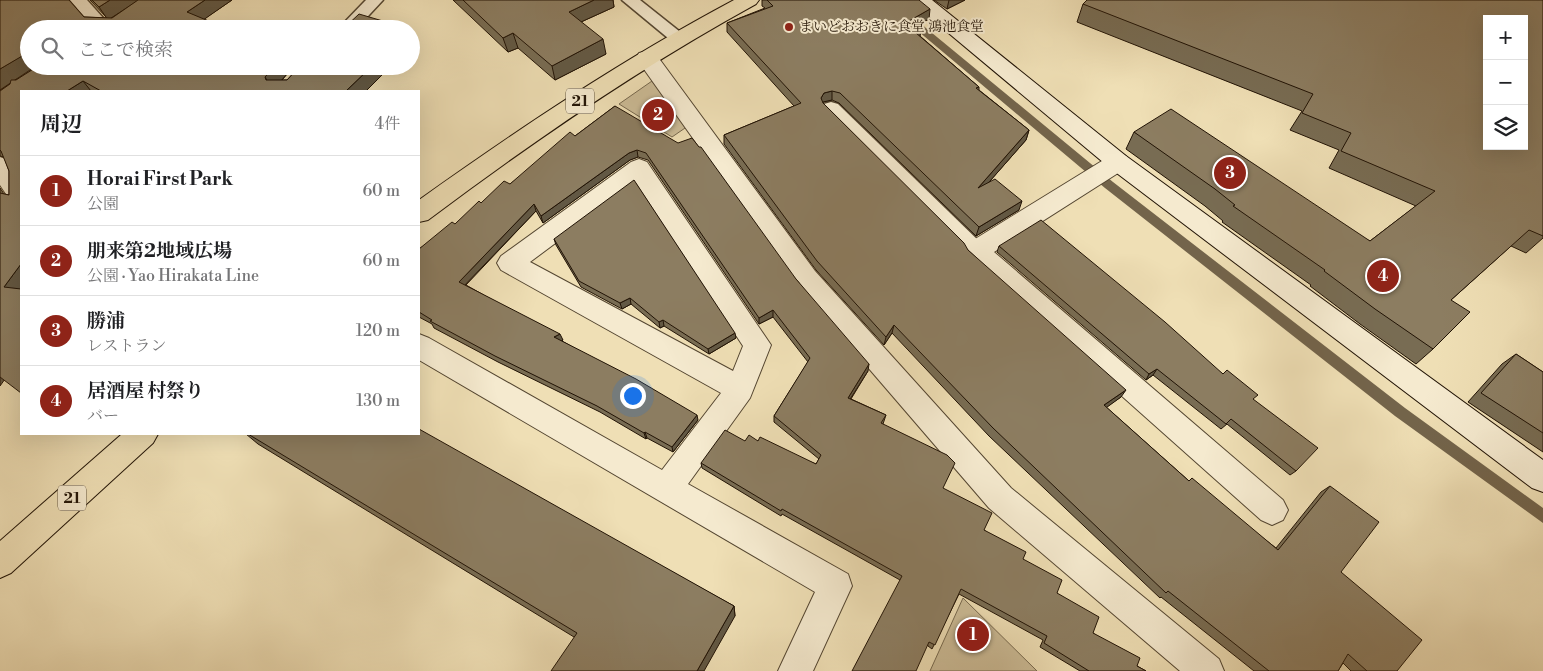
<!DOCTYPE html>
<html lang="ja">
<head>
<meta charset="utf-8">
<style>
	body { margin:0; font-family:"Libre Bodoni","Noto Serif JP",serif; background:#f2f2f2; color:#202124 }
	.controls { position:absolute; right:15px; top:15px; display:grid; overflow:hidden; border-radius:0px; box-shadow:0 5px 20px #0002 }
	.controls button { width:45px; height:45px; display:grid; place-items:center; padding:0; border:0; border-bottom:1px solid #e0e0e0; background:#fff; color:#202124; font:25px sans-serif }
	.you { position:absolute; left:632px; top:395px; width:18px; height:18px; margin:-12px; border:4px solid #fff; border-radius:50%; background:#1a73e8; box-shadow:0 0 0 8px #1a73e833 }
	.badge { display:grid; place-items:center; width:32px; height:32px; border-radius:50%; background:#8f2418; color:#fff; font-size:16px; font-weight:700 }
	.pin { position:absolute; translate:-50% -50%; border:2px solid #fff; box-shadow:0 1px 5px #0006 }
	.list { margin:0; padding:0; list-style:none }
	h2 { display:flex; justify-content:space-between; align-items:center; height:65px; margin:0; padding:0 20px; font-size:21px }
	h2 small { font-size:16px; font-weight:400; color:#757577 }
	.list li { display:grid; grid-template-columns:32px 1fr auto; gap:15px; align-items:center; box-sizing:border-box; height:70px; padding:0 20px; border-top:1px solid #e0e0e0 }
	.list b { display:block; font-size:19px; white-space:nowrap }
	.list p { margin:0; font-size:16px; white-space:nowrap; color:#757577 }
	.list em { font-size:16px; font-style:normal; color:#757577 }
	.icon { flex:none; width:28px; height:28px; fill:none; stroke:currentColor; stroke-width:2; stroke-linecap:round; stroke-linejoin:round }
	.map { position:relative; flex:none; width:1543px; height:671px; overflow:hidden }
	.search { position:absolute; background:#fff; box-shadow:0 5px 20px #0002; left:20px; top:20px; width:400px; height:55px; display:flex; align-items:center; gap:12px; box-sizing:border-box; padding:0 18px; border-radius:28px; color:#757577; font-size:19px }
	.panel { position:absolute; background:#fff; box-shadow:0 5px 20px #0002; left:20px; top:90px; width:400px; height:345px; border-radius:0px }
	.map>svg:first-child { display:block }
	.green { fill:#ccbc97; stroke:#76684e }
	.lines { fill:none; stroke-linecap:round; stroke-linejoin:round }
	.stream { fill:#73644b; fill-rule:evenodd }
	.lane-casing { stroke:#544631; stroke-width:3 }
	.street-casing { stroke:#544631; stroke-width:2 }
	.secondary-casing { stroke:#211305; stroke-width:2 }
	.primary-casing { stroke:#211305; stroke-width:2 }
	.lane { fill:#f5eacf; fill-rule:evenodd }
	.street { fill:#f5eacf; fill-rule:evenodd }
	.secondary { fill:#f5eacf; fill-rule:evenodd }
	.primary { fill:#efdfb5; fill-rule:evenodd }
	.wall { fill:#786c53; stroke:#211305 }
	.shaded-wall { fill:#625844; stroke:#211305 }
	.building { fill:#8c7d61; stroke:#211305; fill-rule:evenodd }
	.poi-dot { fill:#8f2418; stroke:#f5eacf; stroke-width:2 }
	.labels { text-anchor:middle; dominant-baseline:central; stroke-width:4; stroke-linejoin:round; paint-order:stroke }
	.far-poi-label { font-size:14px; fill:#211305; stroke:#f5eacf; text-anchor:start }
	.shield { fill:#f5eacf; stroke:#615442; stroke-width:1 }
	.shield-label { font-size:15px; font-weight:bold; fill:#211305 }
</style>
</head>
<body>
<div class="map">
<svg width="1543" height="671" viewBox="0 0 1543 671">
	<rect width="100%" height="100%" fill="#efdfb5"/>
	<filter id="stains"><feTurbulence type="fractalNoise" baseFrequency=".004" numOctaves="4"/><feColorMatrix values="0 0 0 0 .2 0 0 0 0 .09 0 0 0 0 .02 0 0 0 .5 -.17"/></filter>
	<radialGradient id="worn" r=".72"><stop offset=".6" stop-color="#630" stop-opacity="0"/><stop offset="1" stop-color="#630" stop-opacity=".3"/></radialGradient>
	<g class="green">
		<path d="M652,81L688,126L672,137L619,104Z"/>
		<path d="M963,598L1037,671H930Z"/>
	</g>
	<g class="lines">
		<path class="stream" d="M881,0H892L1113,182L1405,408L1543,508V523L1395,416L1105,188Z"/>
		<defs>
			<g id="lane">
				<path d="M70,0H87L113,29H95Z"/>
				<path d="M366,0H383L356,29H338Z"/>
				<path d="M622,0H640L689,39L686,43L680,44L674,43Z"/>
				<path d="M831,102L838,104L983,245L986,251L983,257L976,259L969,257L824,112L822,108L824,104Z"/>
			</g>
			<g id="street">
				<path d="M647,51L655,53L815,271L1011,488L1219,659L1224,671H1180L989,508L797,285L636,58L639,53Z"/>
				<path d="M1118,154L1126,156L1130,162L1126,168L994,252L1283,500L1288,510L1283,520L1272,525L1261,520L967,258L963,251L967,244L1110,156Z"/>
				<path d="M0,157C22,164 21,187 21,206L12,203L0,185Z"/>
				<path d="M639,159L647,162L771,345L750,398L688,484L848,574L852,586L813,671H778L815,592L419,360V334L429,338L662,470L721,393L501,270L497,263L501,256L631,162ZM636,183L743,346L733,371L530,262Z"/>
			</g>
			<path id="secondary" d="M909,0H932L1126,156L1543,460V492L1532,488L1110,168Z"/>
			<g id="primary">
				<path d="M734,0H759L756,4C641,67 533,141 428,220L419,222V200C520,128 623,59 734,0Z"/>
				<path d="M122,434H158L153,443L11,573L0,578V541Z"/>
			</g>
		</defs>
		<use href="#lane" class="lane-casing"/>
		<use href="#street" class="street-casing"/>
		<use href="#secondary" class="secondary-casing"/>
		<use href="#primary" class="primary-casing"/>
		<use href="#lane" class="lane"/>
		<use href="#street" class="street"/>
		<use href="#secondary" class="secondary"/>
		<use href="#primary" class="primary"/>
	</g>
	<g class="wall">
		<path d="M0,0L84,17L107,18L90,0H232L204,19L29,29V66L15,80H16L38,66H294L282,80H287L300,66H391L366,91H21L4,380L0,188L4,194L9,195V171L4,157L0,156V91L10,84L11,83L0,90Z"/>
		<path d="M453,0H613L614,7L581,22L606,54L555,80L518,48L508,52Z"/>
		<path d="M762,0H919L929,19L916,26L921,30L920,36L979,87V90L1029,130L1026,140L989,182L1019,210L976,236L839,103L832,100L823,102V103L968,250L1121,397L1106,407L1189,481L1276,548L1321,492L1330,486L1341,572L1397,671H1351L1343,663L1338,671H1254L1161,597L1160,598L989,436L892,333L884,345L816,270L724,144V135L794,106L727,32V23L765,8L762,6Z"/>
		<path d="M934,0H965L947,9Z"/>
		<path d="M1543,0V238L1526,253L1511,246L1451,300L1433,349L1416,364L1360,324L1310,286L1311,285L1222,222L1223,221L1205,206L1126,149L1134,132L1370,241L1416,206L1329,168L1339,150L1290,130L1302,111L1077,22L1083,4Z"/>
		<path d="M615,106L796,279L868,371L851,399L886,415L883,424L943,489L984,530L1023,559L1057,593L1093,633L1137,666L1146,671H1080L1040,647L1043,640L959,594L932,649L928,646L900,580L782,514L781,516L702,468L701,463L745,441H758L816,464L819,459L774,422V416L808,362L773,317L759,324L648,160L638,157L630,160L543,223L536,211L466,285L563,340L562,341L698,420L673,452L647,438L646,439L600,412L498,362L434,328L432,324L419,317V249L455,224L481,203L510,184L575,136Z"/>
		<path d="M554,239L736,338L709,354L664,326L660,328L631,304L622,309L581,287L556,245Z"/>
		<path d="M999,246L1223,374L1253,399L1296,471L1290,475L1227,424L1221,429L1153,375L1146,380L997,252Z"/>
		<path d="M1516,354L1543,372V452L1468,402L1502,364Z"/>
		<path d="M246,434H419L734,606L735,616L574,637L258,444Z"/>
	</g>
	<g class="shaded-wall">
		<path d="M110,0H139L108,20L99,7Z"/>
		<path d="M205,0H232L196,25L187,12Z"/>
		<path d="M594,0H613L614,7L572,26L569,12Z"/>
		<path d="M949,0H965L947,9Z"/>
		<path d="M930,9L929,19L907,30L909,21Z"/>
		<path d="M921,30L919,40L916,33Z"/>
		<path d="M411,31L416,41L411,46Z"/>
		<path d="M513,33L518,48L508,52L503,38Z"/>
		<path d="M603,39L606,54L555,80L552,66Z"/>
		<path d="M28,52L29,53V66H36L0,90V69Z"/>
		<path d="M275,66H294L273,90L265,77Z"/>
		<path d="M372,66H391L366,91H346Z"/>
		<path d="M83,81L91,91H67Z"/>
		<path d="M832,91V100L823,102L820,107L821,98L824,93Z"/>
		<path d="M1029,130L1026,140L976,197L978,188Z"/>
		<path d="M637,150L638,157L630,160L543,223L541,216L629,153Z"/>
		<path d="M1022,201L1019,210L976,236L979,227Z"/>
		<path d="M534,204L536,211L462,288L459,282Z"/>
		<path d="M21,264V295L4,287Z"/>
		<path d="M630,298L631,304L622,309L620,303Z"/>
		<path d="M773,310V317L759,324V318Z"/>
		<path d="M663,320L664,326L660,328L659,322Z"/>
		<path d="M894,325L892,333L884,345L886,337Z"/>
		<path d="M735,333L736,338L709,354L708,349Z"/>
		<path d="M560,334L563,340L556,343L554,337Z"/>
		<path d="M869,364L868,371L847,404L848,398Z"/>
		<path d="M1157,369L1153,375L1146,380L1149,374Z"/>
		<path d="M0,376L5,379L0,386Z"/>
		<path d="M1126,390L1121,397L1099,413L1104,405Z"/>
		<path d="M697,415L698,420L673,452L672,447Z"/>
		<path d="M645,432L647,438L646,439L644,433Z"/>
		<path d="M734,606L735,616L704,671H697Z"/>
	</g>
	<g class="building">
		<path d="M0,0H69L84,17L112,18L138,0H205L187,12L228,29H29V52L0,69Z"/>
		<path d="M92,0H110L99,7Z"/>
		<path d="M463,0H594L569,12L603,39L552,66L513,33L503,38Z"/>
		<path d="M767,0H919L930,9L909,21L921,30L916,33L979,87L976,88L1029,130L978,188L995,179L1022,201L979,227L840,93L832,91L824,93L821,98L823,103L964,243L968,250L1126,390L1104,405L1189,481L1192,478L1278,550L1330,486L1379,522L1341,572L1422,640L1397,671H1367L1348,654L1338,671H1269L1168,591L1166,593L993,428L894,325L886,337L817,261L724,135L801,103L727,23L773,6Z"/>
		<path d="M1087,0H1543V236L1529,230L1451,300L1470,312L1433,349L1375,309L1324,271L1325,270L1233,206L1235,205L1215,189L1134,132L1171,109L1370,241L1435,191L1341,151L1351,133L1302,113L1313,94L1083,4ZM1487,19H1524V146H1487Z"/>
		<path d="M359,14L410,29H343Z"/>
		<path d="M38,66H275L265,77L266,80H287L300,66H372L346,91H101L83,81L67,91H21V264L4,287L21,289V393L0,377V193L9,195V171L1,151L0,150V91L10,84L11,80H16Z"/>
		<path d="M615,106L678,143L692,138L699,147H701L796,279L869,364L848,398L886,415L881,423L947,455L955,463L943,488L992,513L984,530L1026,552L1023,559L1062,580L1057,593L1099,617L1093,633L1140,658L1137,666L1146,671H1089L1044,643L1047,636L961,589L935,645L929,642L916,671H852L902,576L782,509L781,511L701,463L725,430L745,441L749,435L758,441L760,437L816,464L821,455L774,416L810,358L773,310L759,318L646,153L637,150L629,153L541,216L534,204L459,282L560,334L554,337L636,379L697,415L672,447L645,432L644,433L597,406L495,356L430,321L432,320L419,312V249L452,222L455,224L479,201L481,203L504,181L510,184L570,132L575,136Z"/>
		<path d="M634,180L735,333L708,349L663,320L659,322L630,298L620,303L579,281L554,239Z"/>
		<path d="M1041,220L1165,322L1223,374L1227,370L1258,395L1253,399L1318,448L1296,471L1231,419L1226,424L1157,369L1149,374L999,246Z"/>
		<path d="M1516,354L1543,372V433L1481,393Z"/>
		<path d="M419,429L734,606L697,671H551L577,633L248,434H419Z"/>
	</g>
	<circle class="poi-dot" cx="789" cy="27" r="5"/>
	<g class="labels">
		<g class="far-poi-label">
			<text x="799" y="27">まいどおおきに食堂 鴻池食堂</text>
		</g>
		<g class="shield">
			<rect x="566" y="88.5" width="28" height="25" rx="4"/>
			<rect x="58" y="485.5" width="28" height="25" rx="4"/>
		</g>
		<g class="shield-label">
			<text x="580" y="101">21</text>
			<text x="72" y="498">21</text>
		</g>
	</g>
	<rect width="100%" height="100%" filter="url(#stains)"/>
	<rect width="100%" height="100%" fill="url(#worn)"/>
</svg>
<div class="controls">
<button>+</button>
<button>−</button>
<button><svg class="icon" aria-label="layers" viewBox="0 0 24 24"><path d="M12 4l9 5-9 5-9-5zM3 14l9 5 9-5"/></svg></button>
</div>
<div class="you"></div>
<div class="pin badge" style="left:973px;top:635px">1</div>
<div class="pin badge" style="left:658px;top:115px">2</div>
<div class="pin badge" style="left:1230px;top:173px">3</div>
<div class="pin badge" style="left:1383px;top:276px">4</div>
<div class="search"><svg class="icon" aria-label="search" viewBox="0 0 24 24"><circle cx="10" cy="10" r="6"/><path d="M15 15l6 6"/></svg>ここで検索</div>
<section class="panel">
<h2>周辺<small>4件</small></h2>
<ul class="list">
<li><span class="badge">1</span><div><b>Horai First Park</b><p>公園</p></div><em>60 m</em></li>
<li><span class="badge">2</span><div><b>朋来第2地域広場</b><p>公園 · Yao Hirakata Line</p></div><em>60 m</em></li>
<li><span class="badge">3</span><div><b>勝浦</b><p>レストラン</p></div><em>120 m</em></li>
<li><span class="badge">4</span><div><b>居酒屋 村祭り</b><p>バー</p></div><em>130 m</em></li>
</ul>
</section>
</div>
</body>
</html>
